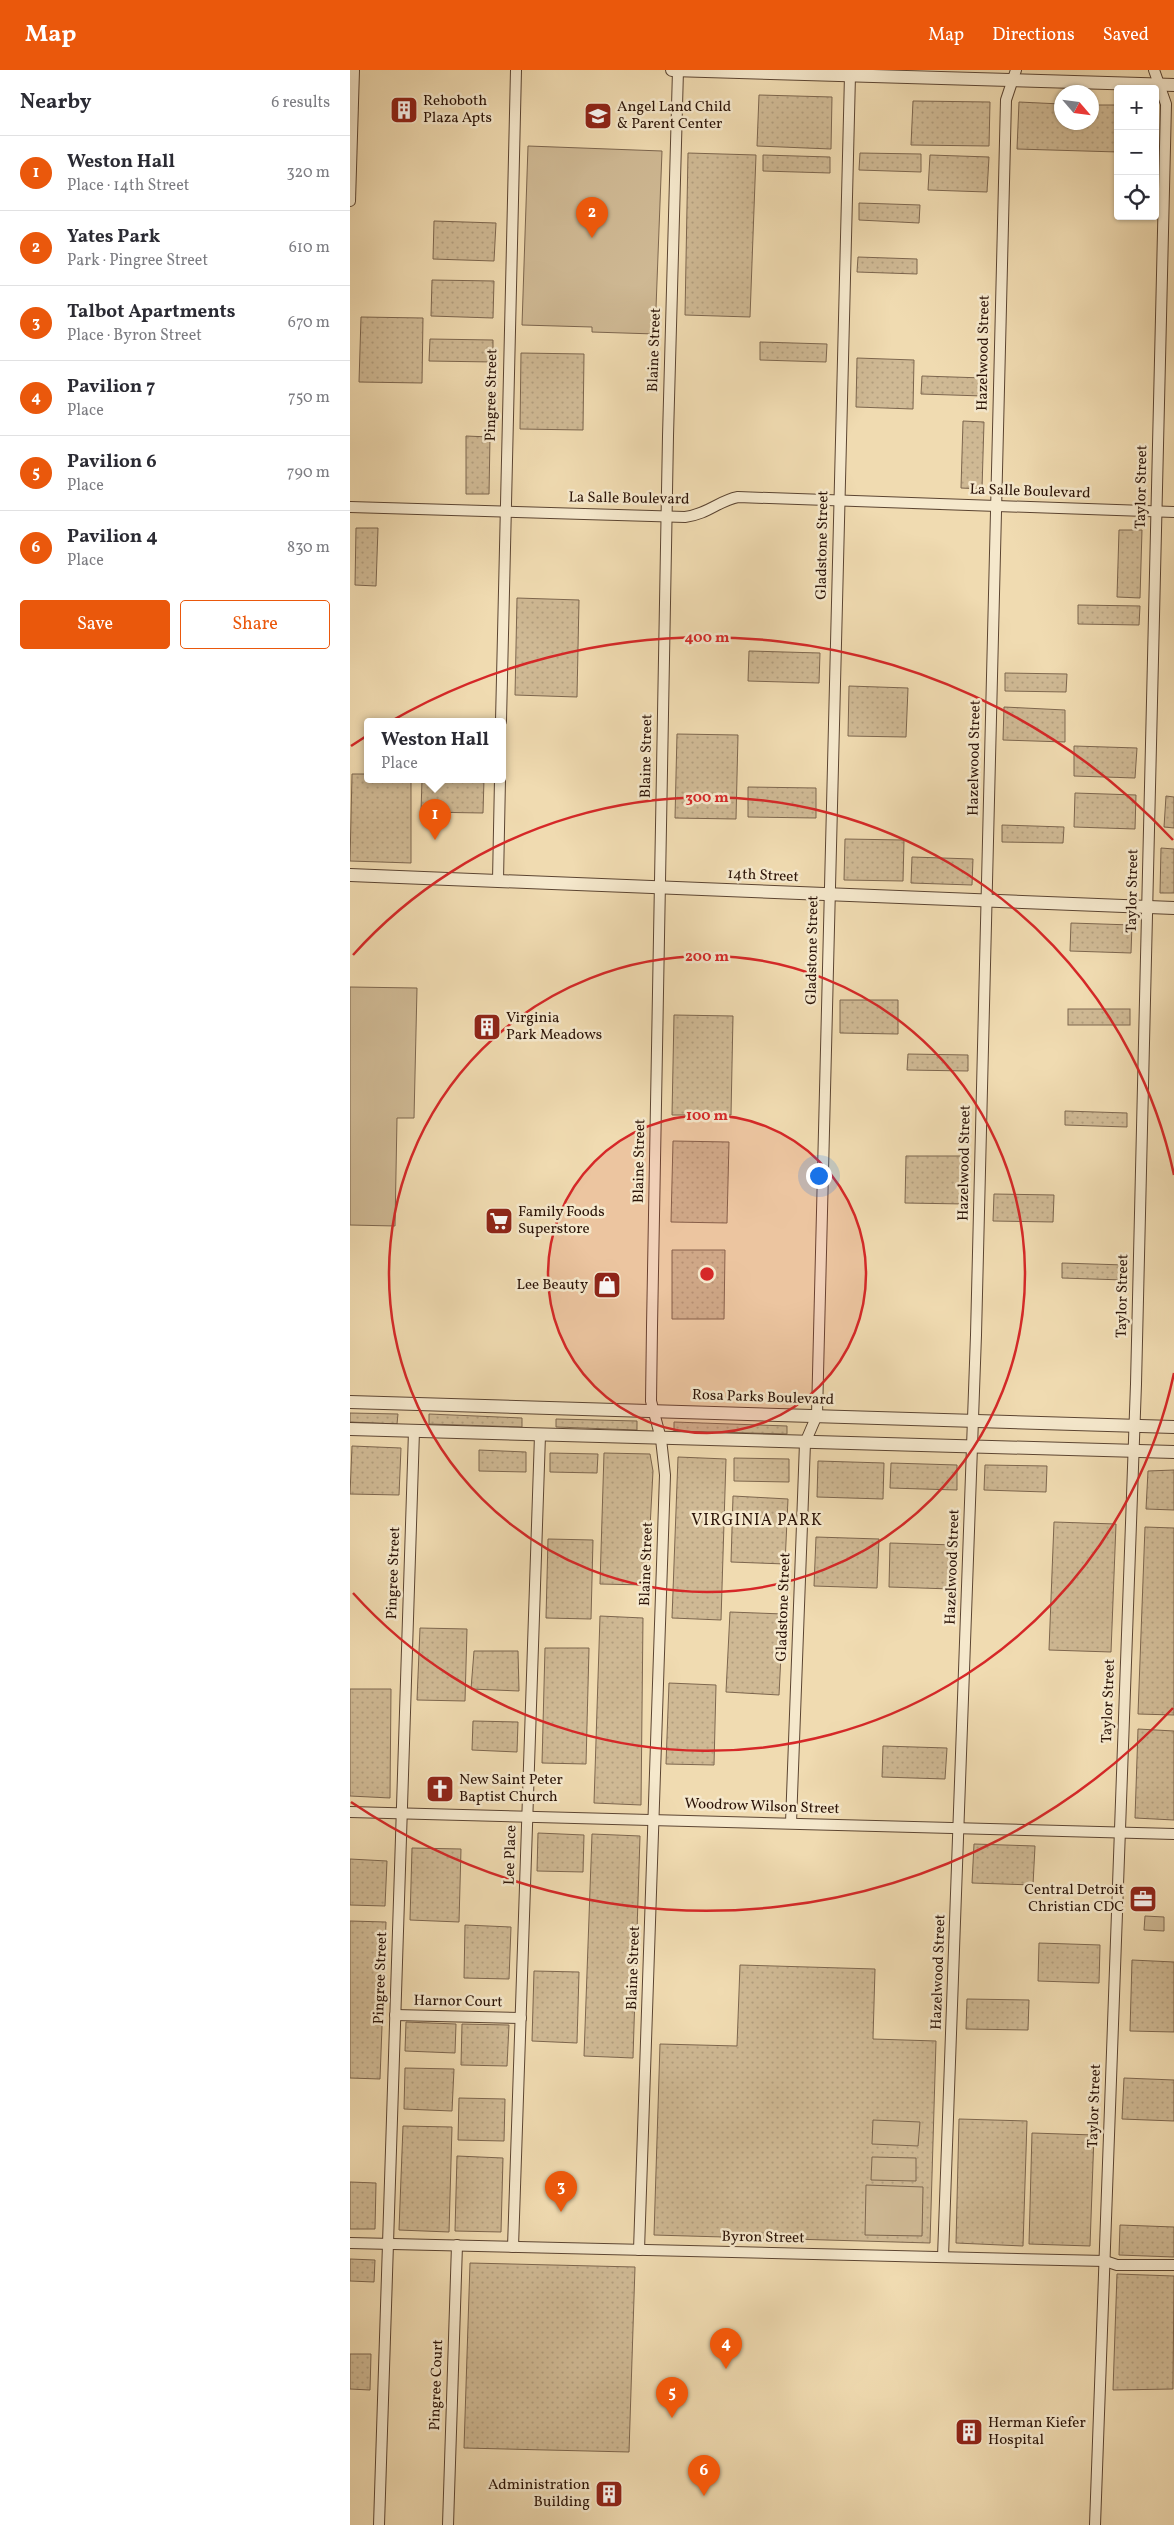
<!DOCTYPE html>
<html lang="en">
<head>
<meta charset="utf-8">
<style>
	body { margin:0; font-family:Vollkorn,serif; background:#f2f2f3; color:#2b2b33 }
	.controls { position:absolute; right:15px; top:15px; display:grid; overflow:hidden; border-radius:5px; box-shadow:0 1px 4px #0004 }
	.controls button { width:45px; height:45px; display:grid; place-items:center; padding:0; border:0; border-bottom:1px solid #e1e1e2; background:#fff; color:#2b2b33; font:25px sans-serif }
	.compass { position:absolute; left:704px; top:15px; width:45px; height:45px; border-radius:50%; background:#fff; box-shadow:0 1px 4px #0004; rotate:118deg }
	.you { position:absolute; left:468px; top:1105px; width:18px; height:18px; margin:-12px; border:4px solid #fff; border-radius:50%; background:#1a73e8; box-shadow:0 0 0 8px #1a73e833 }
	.badge { display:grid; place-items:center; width:32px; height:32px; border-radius:50%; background:#ea580c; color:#fff; font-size:16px; font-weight:700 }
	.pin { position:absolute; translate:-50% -41px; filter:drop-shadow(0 1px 2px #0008) }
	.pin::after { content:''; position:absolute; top:26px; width:18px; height:15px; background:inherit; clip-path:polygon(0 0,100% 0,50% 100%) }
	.popup { position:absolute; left:14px; top:648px; width:142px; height:65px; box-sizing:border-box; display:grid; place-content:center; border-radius:5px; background:#fff; filter:drop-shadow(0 1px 4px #0005); font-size:16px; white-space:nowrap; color:#7c7c81 }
	.popup b { font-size:19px; color:#2b2b33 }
	.popup::after { content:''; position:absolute; left:50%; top:100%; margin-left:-10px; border:10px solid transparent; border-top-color:#fff }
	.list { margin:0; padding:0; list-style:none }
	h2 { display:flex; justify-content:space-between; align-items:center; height:65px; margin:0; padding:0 20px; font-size:21px }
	h2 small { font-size:16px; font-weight:400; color:#7c7c81 }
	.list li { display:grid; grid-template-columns:32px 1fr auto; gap:15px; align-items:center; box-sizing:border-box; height:75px; padding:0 20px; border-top:1px solid #e1e1e2 }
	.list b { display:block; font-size:19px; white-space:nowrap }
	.list p { margin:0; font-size:16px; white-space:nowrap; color:#7c7c81 }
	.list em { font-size:16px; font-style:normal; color:#7c7c81 }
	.actions { display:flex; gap:10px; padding:15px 20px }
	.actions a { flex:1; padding:11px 0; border:1px solid #ea580c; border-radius:5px; text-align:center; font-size:18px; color:#ea580c }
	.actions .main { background:#ea580c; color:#fff }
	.icon { flex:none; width:28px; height:28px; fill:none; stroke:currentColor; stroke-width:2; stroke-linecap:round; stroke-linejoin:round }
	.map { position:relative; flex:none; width:824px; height:2455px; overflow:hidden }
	header { display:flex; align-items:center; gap:30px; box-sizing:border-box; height:70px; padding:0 25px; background:#ea580c; color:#fff }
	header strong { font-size:24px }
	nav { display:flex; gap:28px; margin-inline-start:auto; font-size:18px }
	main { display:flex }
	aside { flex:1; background:#fff }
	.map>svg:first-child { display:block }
	.grass { fill:url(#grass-dots); stroke:#7d664e }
	.park { fill:#cfb994; stroke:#7d664e }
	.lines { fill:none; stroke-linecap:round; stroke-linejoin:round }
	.minor-casing { stroke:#5c4532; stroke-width:12 }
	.tertiary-casing { stroke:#5c4532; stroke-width:14 }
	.minor { stroke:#f5e8cc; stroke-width:10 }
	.tertiary { stroke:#f5e8cc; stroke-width:12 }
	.ring { fill:none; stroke:#d62828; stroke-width:2.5 }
	.labels { text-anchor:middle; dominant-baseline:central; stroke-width:5; stroke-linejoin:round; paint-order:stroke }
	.poi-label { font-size:15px; fill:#2b1307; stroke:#f5e8cc; text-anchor:start }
	.street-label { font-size:15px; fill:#2b1307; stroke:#f5e8cc }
	.neighbourhood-label { font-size:16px; letter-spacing:1px; fill:#2b1307; stroke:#f5e8cc }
	.centre { fill:#d62828; stroke:#f5e8cc; stroke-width:2.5 }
	.ring-label { font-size:15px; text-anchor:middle; font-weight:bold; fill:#d62828; stroke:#f5e8cc; stroke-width:5; stroke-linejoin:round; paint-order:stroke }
</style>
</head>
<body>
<header>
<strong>Map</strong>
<nav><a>Map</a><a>Directions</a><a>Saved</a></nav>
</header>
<main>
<aside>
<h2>Nearby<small>6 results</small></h2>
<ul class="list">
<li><span class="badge">1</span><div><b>Weston Hall</b><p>Place · 14th Street</p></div><em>320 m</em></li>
<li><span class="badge">2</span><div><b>Yates Park</b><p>Park · Pingree Street</p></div><em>610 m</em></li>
<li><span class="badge">3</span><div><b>Talbot Apartments</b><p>Place · Byron Street</p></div><em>670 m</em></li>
<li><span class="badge">4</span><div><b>Pavilion 7</b><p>Place</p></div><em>750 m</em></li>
<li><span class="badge">5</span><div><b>Pavilion 6</b><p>Place</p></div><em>790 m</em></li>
<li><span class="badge">6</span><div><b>Pavilion 4</b><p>Place</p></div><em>830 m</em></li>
</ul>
<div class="actions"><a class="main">Save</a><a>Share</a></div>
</aside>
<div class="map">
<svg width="824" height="2455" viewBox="0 0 824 2455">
	<defs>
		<pattern id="grass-dots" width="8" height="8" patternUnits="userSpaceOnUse" patternTransform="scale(1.25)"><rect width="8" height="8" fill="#cfb994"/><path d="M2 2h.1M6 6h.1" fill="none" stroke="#b29e7e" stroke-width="1.8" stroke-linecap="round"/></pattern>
	</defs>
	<rect width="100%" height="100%" fill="#f0dbb1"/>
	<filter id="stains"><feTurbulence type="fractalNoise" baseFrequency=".004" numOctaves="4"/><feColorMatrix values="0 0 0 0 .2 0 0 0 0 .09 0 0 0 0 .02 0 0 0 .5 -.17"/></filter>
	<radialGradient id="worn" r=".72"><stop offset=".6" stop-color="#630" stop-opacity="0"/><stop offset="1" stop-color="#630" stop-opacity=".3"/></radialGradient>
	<g class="grass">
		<path d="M409,25L482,27L481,79L407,76Z"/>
		<path d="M563,31L640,32L639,76L561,75Z"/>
		<path d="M669,32L711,34L712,52H742V35H768V82L667,79Z"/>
		<path d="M338,83L406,85L400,247L335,245Z"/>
		<path d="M510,83L571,84V102L509,100Z"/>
		<path d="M413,85L480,87V103L413,101Z"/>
		<path d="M580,85L639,87L637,122L578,120Z"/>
		<path d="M509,133L570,135L569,153L509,150Z"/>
		<path d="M84,151L146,153L144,191L83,189Z"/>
		<path d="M508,187L567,189V204L507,202Z"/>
		<path d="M82,210L144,211L143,248L81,246Z"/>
		<path d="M11,247L73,248L72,313L9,312Z"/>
		<path d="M80,269L143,270V292L79,291Z"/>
		<path d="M410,272L477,274L476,292L410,290Z"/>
		<path d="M171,283L234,284L233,360L170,359Z"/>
		<path d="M507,288L564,290L563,339L506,337Z"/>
		<path d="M572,306L634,308L633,326L571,324Z"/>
		<path d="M613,351L634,352L632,419L611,418Z"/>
		<path d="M116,366L140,367L139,424H116Z"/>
		<path d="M6,458H28L26,516L5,515Z"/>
		<path d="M769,460H792L790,528L767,527Z"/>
		<path d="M167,528L229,530L227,627L165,625Z"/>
		<path d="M728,535L790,536L789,555L728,554Z"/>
		<path d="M399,581L470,583L469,613L398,611Z"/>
		<path d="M655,603L717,604L716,622L655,621Z"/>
		<path d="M499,616L558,618L556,667L498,666Z"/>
		<path d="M654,637L715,640V672L653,670Z"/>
		<path d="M327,664L388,665L386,749L325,748Z"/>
		<path d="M724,676L787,678L785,708L724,706Z"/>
		<path d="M2,704H17L18,709H61V793L0,791Z"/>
		<path d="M72,709H134L133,743L71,742Z"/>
		<path d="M398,717L466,718V748L398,747Z"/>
		<path d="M725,723L786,725L785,759L724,757Z"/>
		<path d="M816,726L824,727V758L814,757Z"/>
		<path d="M652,755L714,757L713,773L652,772Z"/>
		<path d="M495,769L554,770L553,811L494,810Z"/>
		<path d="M811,778L824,779V823H810Z"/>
		<path d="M562,787L623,789L622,815L561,813Z"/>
		<path d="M721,853L782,855L781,883L720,881Z"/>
		<path d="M490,930H548V964L490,963Z"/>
		<rect x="718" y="939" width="62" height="16"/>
		<path d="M324,945L383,946L381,1045H322Z"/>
		<path d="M558,984L618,985V1001L557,1000Z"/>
		<path d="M715,1041L777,1043V1057L715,1055Z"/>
		<path d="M323,1071L379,1072L377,1153L321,1152Z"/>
		<path d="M556,1086H616L615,1134L555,1133Z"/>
		<path d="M644,1124L704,1125L703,1152L643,1151Z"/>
		<path d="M322,1180H375L374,1249H322Z"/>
		<path d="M712,1193L774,1195V1210L712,1208Z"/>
		<path d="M0,1343L48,1344L47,1354L0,1352Z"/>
		<path d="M79,1344L172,1348V1357L79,1354Z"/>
		<path d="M206,1349L287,1351V1360L206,1357Z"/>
		<path d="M324,1352L437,1356V1364L324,1361Z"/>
		<path d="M2,1376L51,1378L49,1425L0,1424Z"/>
		<path d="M129,1380L176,1382V1402L129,1401Z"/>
		<path d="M200,1383L248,1384L247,1403L200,1402Z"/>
		<path d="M254,1383L300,1384L303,1401L297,1515L250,1514Z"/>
		<path d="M328,1387L376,1389L371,1550L322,1548Z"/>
		<path d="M384,1388L439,1389V1412L384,1411Z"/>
		<path d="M468,1391L534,1393L533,1429L467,1427Z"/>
		<path d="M541,1393L607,1395V1420L540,1418Z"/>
		<path d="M635,1395L697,1396L696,1422L634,1420Z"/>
		<path d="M824,1400V1440L796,1439L798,1401Z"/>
		<path d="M383,1426L438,1429L435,1494L381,1492Z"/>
		<path d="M704,1452L766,1454L761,1582L699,1580Z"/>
		<path d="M795,1457L824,1458V1645L788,1644Z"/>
		<path d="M466,1467L529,1469L527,1518L464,1516Z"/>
		<path d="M198,1469L243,1470L241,1549L196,1548Z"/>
		<path d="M540,1473L604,1475L602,1519L539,1517Z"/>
		<path d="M380,1542L433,1544L429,1625L376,1622Z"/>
		<path d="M250,1546L293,1548L291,1735L244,1733Z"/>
		<path d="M70,1558L117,1559L115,1631L67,1630Z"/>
		<path d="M195,1578H239L236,1694L192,1693Z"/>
		<path d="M124,1581H168L169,1621L121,1619Z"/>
		<path d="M319,1613L366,1615L364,1695L316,1694Z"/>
		<path d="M0,1619H41L40,1728L0,1726Z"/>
		<path d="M123,1651L168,1652L167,1682L122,1680Z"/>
		<path d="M788,1659L824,1661V1750L785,1748Z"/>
		<path d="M533,1676L597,1678L595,1709L532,1707Z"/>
		<path d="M188,1763L234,1765L233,1802L187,1801Z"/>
		<path d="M242,1764L290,1766L283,1988L234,1986Z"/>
		<path d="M624,1774L685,1776L683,1815L622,1813Z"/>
		<path d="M62,1778L111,1779L109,1852L60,1850Z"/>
		<path d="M0,1789L37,1791L35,1836L0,1835Z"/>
		<path d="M0,1851L36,1852L30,2009L0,2008Z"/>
		<path d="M115,1855L161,1857L159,1909L114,1908Z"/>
		<path d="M689,1873L750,1875L749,1913L688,1911Z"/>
		<path d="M782,1890L824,1892V1962L780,1961Z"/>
		<path d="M390,1895L525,1899L523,1969L586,1971L580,2173L304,2165L310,1974L387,1976Z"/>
		<path d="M184,1901L229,1902L227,1973L182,1971Z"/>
		<path d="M617,1929L679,1930L678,1960L616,1959Z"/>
		<path d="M56,1952L106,1954L105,1983L55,1981Z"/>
		<path d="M112,1954L159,1955L157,1996L111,1995Z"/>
		<path d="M55,1998L104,1999L102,2041L54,2039Z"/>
		<path d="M774,2008L824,2010V2051L772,2049Z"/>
		<path d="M109,2028L155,2029L154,2071L108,2070Z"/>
		<path d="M609,2049L677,2051L673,2176L606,2173Z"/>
		<path d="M53,2056L102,2057L99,2162L49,2160Z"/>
		<path d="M682,2063L744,2065L740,2176L679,2174Z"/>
		<path d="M107,2086L153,2088L151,2162L105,2161Z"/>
		<path d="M0,2112L26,2113L25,2159H0Z"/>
		<path d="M770,2155L824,2157V2187L769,2185Z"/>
		<path d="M0,2189L25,2190L24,2212L0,2211Z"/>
		<path d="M120,2193L285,2197L279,2382L114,2378Z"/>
		<path d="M767,2204L824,2206L823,2319L763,2320Z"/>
		<path d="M0,2284H21L20,2320L0,2319Z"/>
	</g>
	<g class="park">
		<path d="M178,76L312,81L305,264L242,262V257L172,255Z"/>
		<path d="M0,917L67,918L64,1048H47L45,1156L0,1155Z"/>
		<path d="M795,1846L814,1847V1861L794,1860Z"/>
		<path d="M523,2050L570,2052L568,2076L522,2074Z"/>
		<path d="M522,2087L566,2088V2111L521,2110Z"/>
		<path d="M516,2115L573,2117L572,2166L515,2165Z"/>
	</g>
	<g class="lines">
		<defs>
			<g id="minor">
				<path d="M0,131L4,0"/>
				<path d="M0,437L335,447C358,444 368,431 388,427L824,442"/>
				<path d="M151,651L166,0"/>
				<path d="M148,810L150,709"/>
				<path d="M0,1742L824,1764"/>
				<path d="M441,1753L455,1373L467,1345L500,5"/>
				<path d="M45,1945L171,1948"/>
				<path d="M0,2173L755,2191L767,2195H824"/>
				<path d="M163,2177L190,1365"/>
				<path d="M289,2180L315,1405L311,1369L301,1331L302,1257L318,366L328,0"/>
				<path d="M593,2187L626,1265L656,30L666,0"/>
				<path d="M29,2455L64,1361"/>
				<path d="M98,2455L107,2175"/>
				<path d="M745,2455L786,1314L816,34L804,0"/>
			</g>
			<g id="tertiary">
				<path d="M322,0L824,15"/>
				<path d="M0,805L824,838"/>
				<path d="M0,1332L824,1357"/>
				<path d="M0,1359L824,1382"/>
			</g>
		</defs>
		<use href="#minor" class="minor-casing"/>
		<use href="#tertiary" class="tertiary-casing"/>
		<use href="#minor" class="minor"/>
		<use href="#tertiary" class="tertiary"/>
	</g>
	<circle cx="357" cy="1204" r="159" fill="#d62828" fill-opacity=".12"/>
	<g class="ring">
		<circle cx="357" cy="1204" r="159"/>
		<circle cx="357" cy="1204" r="318"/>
		<path d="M824 1303A477 477 0 0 1 3 1523M3 885A477 477 0 0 1 824 1105"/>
		<path d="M823 1638A637 637 0 0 1 1 1732M1 676A637 637 0 0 1 823 770"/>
	</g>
	<defs>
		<symbol id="building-square" viewBox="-11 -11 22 22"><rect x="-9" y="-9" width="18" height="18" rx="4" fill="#8f2418" stroke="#f5e8cc"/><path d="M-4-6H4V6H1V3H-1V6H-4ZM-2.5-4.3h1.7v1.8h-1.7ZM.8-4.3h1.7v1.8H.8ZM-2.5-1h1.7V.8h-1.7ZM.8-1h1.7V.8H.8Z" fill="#fff"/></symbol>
		<symbol id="school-square" viewBox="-11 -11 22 22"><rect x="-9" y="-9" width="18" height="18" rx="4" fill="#8f2418" stroke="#f5e8cc"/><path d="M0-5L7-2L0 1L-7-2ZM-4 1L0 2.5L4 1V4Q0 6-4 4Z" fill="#fff"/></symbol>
		<symbol id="supermarket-square" viewBox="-11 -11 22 22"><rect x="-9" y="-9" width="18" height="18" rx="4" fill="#8f2418" stroke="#f5e8cc"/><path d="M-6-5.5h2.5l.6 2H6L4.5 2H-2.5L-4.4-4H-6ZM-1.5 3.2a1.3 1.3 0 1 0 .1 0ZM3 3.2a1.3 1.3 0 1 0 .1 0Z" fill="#fff"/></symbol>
		<symbol id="shop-square" viewBox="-11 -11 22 22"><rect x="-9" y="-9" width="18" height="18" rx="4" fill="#8f2418" stroke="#f5e8cc"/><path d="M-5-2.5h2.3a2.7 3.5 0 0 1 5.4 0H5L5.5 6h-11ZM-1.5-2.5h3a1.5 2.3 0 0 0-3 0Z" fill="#fff"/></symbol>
		<symbol id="church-square" viewBox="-11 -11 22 22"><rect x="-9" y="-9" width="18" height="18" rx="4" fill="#8f2418" stroke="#f5e8cc"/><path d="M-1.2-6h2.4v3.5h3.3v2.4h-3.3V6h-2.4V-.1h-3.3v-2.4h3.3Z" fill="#fff"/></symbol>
		<symbol id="office-square" viewBox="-11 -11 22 22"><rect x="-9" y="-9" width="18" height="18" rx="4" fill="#8f2418" stroke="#f5e8cc"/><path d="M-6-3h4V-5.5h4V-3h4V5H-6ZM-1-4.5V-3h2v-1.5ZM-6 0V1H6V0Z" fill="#fff"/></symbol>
	</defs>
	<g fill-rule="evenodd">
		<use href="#building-square" x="38" y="24" width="32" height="32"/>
		<use href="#school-square" x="232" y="30" width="32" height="32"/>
		<use href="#building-square" x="121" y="941" width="32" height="32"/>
		<use href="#supermarket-square" x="133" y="1135" width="32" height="32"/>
		<use href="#shop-square" x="241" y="1199" width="32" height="32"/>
		<use href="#church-square" x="74" y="1703" width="32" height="32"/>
		<use href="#office-square" x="777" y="1813" width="32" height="32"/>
		<use href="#building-square" x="603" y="2346" width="32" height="32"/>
		<use href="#building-square" x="243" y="2408" width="32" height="32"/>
	</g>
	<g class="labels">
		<g class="poi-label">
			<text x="73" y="31">Rehoboth<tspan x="73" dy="17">Plaza Apts</tspan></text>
			<text x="267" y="37">Angel Land Child<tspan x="267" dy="17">&amp; Parent Center</tspan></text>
			<text x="156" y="948">Virginia<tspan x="156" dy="17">Park Meadows</tspan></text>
			<text x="168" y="1142">Family Foods<tspan x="168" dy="17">Superstore</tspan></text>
			<text x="238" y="1215" text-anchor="end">Lee Beauty</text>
			<text x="109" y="1710">New Saint Peter<tspan x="109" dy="17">Baptist Church</tspan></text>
			<text x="774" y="1820" text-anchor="end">Central Detroit<tspan x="774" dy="17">Christian CDC</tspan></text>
			<text x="638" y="2353">Herman Kiefer<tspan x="638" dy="17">Hospital</tspan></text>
			<text x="240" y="2415" text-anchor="end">Administration<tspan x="240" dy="17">Building</tspan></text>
		</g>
		<g class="street-label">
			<text transform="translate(305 280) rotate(-88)">Blaine Street</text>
			<text transform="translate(634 283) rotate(-89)">Hazelwood Street</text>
			<text transform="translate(142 325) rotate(-89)">Pingree Street</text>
			<text transform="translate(792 417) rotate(-89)">Taylor Street</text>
			<text transform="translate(680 422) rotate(2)">La Salle Boulevard</text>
			<text transform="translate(279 429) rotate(1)">La Salle Boulevard</text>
			<text transform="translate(473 475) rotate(-89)">Gladstone Street</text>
			<text transform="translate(297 686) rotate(-89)">Blaine Street</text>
			<text transform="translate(625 688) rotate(-89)">Hazelwood Street</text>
			<text transform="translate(413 806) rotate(3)">14th Street</text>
			<text transform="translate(783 821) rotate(-89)">Taylor Street</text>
			<text transform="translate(463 880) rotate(-89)">Gladstone Street</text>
			<text transform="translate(290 1091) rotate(-89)">Blaine Street</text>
			<text transform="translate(615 1093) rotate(-89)">Hazelwood Street</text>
			<text transform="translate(773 1226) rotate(-89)">Taylor Street</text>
			<text transform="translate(413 1328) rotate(2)">Rosa Parks Boulevard</text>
			<text transform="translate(297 1494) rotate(-88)">Blaine Street</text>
			<text transform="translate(603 1497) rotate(-88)">Hazelwood Street</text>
			<text transform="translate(44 1503) rotate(-88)">Pingree Street</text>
			<text transform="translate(434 1537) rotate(-88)">Gladstone Street</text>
			<text transform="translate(759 1631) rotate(-88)">Taylor Street</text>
			<text transform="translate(412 1737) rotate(2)">Woodrow Wilson Street</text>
			<text transform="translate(161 1785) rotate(-88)">Lee Place</text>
			<text transform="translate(284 1898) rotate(-88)">Blaine Street</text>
			<text transform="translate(589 1902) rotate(-88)">Hazelwood Street</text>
			<text transform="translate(31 1908) rotate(-88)">Pingree Street</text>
			<text transform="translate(108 1932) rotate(1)">Harnor Court</text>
			<text transform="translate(745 2036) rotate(-88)">Taylor Street</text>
			<text transform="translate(413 2168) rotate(1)">Byron Street</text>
			<text transform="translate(87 2315) rotate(-88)">Pingree Court</text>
		</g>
		<g class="neighbourhood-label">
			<text x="407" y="1451">VIRGINIA PARK</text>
		</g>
	</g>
	<circle cx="357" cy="1204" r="8" class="centre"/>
	<g class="ring-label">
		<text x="357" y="572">400 m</text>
		<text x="357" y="732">300 m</text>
		<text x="357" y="891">200 m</text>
		<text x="357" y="1050">100 m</text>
	</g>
	<rect width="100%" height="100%" filter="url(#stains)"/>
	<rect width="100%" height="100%" fill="url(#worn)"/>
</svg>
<div class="controls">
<button>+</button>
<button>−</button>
<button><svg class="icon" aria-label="locate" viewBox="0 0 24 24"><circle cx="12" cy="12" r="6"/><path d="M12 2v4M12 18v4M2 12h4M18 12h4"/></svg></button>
</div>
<svg class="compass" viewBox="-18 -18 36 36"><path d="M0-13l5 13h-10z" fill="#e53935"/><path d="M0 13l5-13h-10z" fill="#7c7c81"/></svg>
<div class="you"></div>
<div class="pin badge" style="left:85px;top:770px">1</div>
<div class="popup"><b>Weston Hall</b>Place</div>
<div class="pin badge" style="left:242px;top:168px">2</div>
<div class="pin badge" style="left:211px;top:2142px">3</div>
<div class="pin badge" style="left:376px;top:2299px">4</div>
<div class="pin badge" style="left:322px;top:2348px">5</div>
<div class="pin badge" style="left:354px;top:2426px">6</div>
</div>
</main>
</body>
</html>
